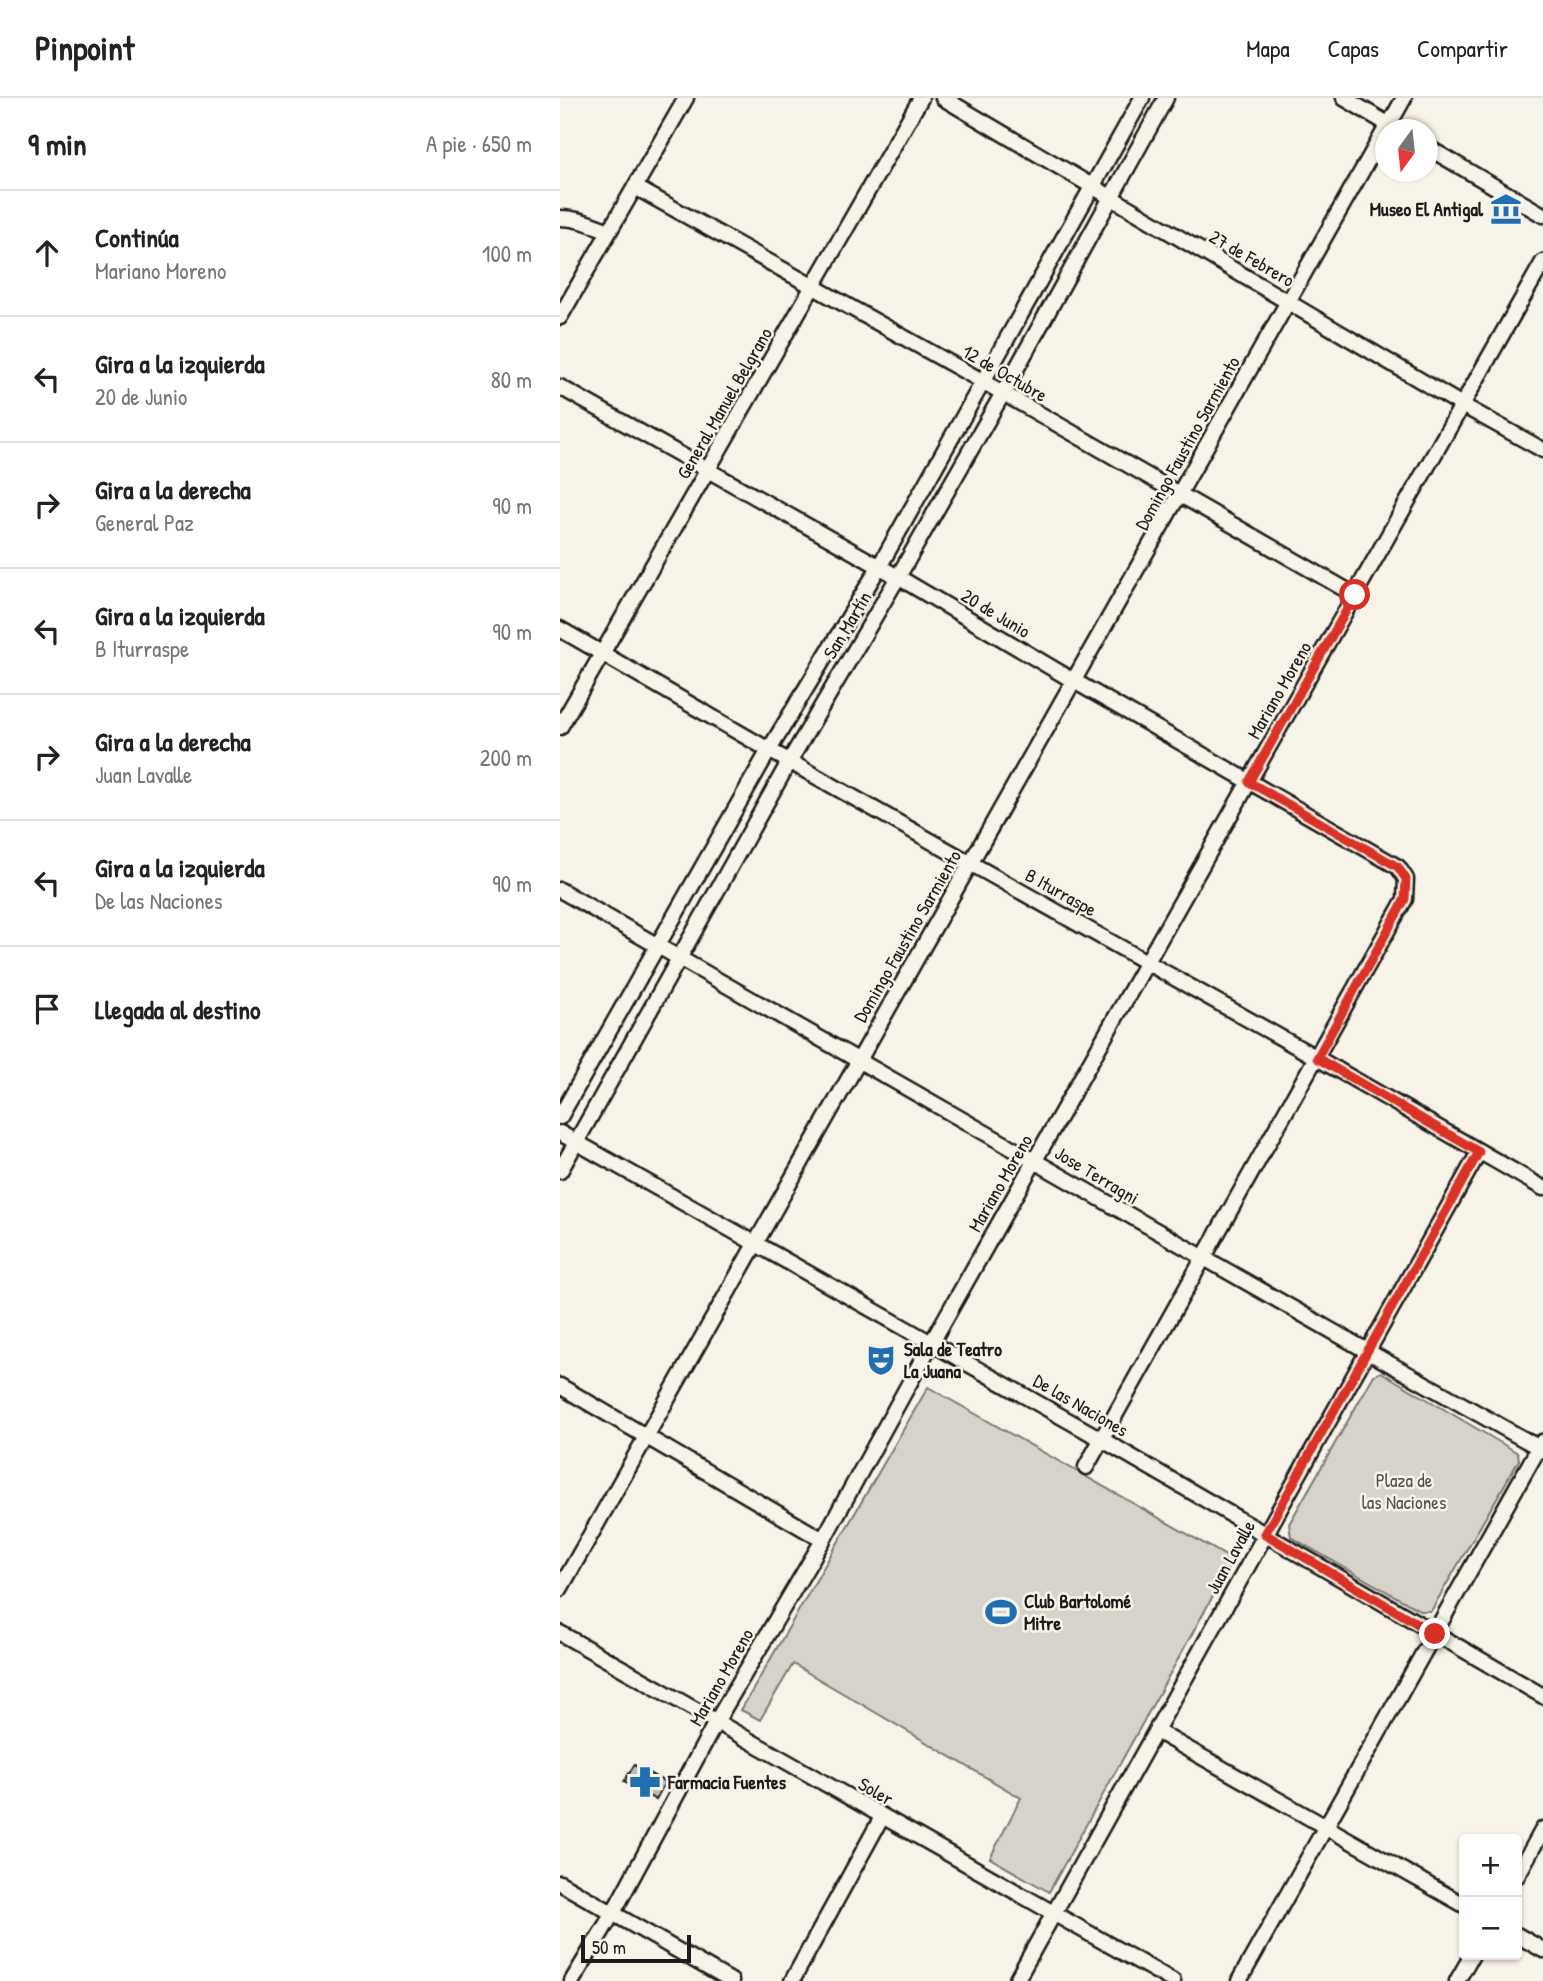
<!DOCTYPE html>
<html lang="es">
<head>
<meta charset="utf-8">
<style>
	body { margin:0; font-family:"Patrick Hand",sans-serif; background:#f6f6f6; color:#222 }
	.controls { position:absolute; right:21px; bottom:21px; display:grid; overflow:hidden; border-radius:7px; box-shadow:0 2px 5px #0004 }
	.controls button { width:63px; height:63px; display:grid; place-items:center; padding:0; border:0; border-bottom:2px solid #e0e0e0; background:#fff; color:#222; font:35px sans-serif }
	.compass { position:absolute; left:815px; top:21px; width:63px; height:63px; border-radius:50%; background:#fff; box-shadow:0 2px 5px #0004; rotate:195deg }
	.scale { position:absolute; left:21px; bottom:18px; width:110px; box-sizing:border-box; padding-left:7px; border:4px solid #1c1c1c; border-top:0; font-size:19px; line-height:24px; white-space:nowrap; color:#1c1c1c; -webkit-text-stroke:5px #f7f3e8; paint-order:stroke }
	.stop { position:absolute; width:21px; height:21px; margin:-16px; border:5px solid #d93025; border-radius:50%; background:#fff }
	.stop.end { background:#d93025; border-color:#fff; box-shadow:0 2px 7px #0008 }
	.list { margin:0; padding:0; list-style:none }
	h2 { display:flex; justify-content:space-between; align-items:center; height:91px; margin:0; padding:0 28px; font-size:30px }
	h2 small { font-size:23px; font-weight:400; color:#767676 }
	.list li { display:grid; grid-template-columns:46px 1fr auto; gap:21px; align-items:center; box-sizing:border-box; height:126px; padding:0 28px; border-top:2px solid #e0e0e0 }
	.list b { display:block; font-size:26px; white-space:nowrap }
	.list p { margin:0; font-size:23px; white-space:nowrap; color:#767676 }
	.list em { font-size:23px; font-style:normal; color:#767676 }
	.icon { flex:none; width:38px; height:38px; fill:none; stroke:currentColor; stroke-width:2; stroke-linecap:round; stroke-linejoin:round }
	.map { position:relative; flex:none; width:983px; height:1883px; overflow:hidden }
	header { display:flex; align-items:center; gap:42px; box-sizing:border-box; height:98px; padding:0 35px; background:#fff; border-bottom:2px solid #e0e0e0 }
	header strong { font-size:33px }
	nav { display:flex; gap:38px; margin-inline-start:auto; font-size:24px }
	main { display:flex }
	aside { flex:1; background:#fff }
	.map>svg:first-child { display:block }
	.green { fill:#d7d3cb; stroke:#7a7874; stroke-width:2 }
	.building { fill:#c0beb5; stroke:#1c1c1c; stroke-width:2 }
	.lines { fill:none; stroke-linecap:round; stroke-linejoin:round }
	.minor-casing { stroke:#1c1c1c; stroke-width:19 }
	.minor { stroke:#f7f3e8; stroke-width:14 }
	.route { stroke:#d93025; stroke-width:9 }
	.labels { text-anchor:middle; dominant-baseline:central; stroke-width:5; stroke-linejoin:round; paint-order:stroke }
	.poi-label { font-size:19px; font-weight:bold; fill:#1c1c1c; stroke:#f7f3e8; text-anchor:start }
	.street-label { font-size:19px; fill:#1c1c1c; stroke:#f7f3e8 }
	.park-label { font-size:19px; fill:#545351; stroke:#f7f3e8 }
</style>
</head>
<body>
<header>
<strong>Pinpoint</strong>
<nav><a>Mapa</a><a>Capas</a><a>Compartir</a></nav>
</header>
<main>
<aside>
<h2>9 min<small>A pie · 650 m</small></h2>
<ul class="list">
<li><svg class="icon" aria-label="ahead" viewBox="0 0 24 24"><path d="M12 20V5M6 11l6-6 6 6"/></svg><div><b>Continúa</b><p>Mariano Moreno</p></div><em>100 m</em></li>
<li><svg class="icon" aria-label="left" viewBox="0 0 24 24"><path d="M17 20v-9H6M10 6l-5 5 5 5"/></svg><div><b>Gira a la izquierda</b><p>20 de Junio</p></div><em>80 m</em></li>
<li><svg class="icon" aria-label="right" viewBox="0 0 24 24"><path d="M7 20v-9h11M14 6l5 5-5 5"/></svg><div><b>Gira a la derecha</b><p>General Paz</p></div><em>90 m</em></li>
<li><svg class="icon" aria-label="left" viewBox="0 0 24 24"><path d="M17 20v-9H6M10 6l-5 5 5 5"/></svg><div><b>Gira a la izquierda</b><p>B Iturraspe</p></div><em>90 m</em></li>
<li><svg class="icon" aria-label="right" viewBox="0 0 24 24"><path d="M7 20v-9h11M14 6l5 5-5 5"/></svg><div><b>Gira a la derecha</b><p>Juan Lavalle</p></div><em>200 m</em></li>
<li><svg class="icon" aria-label="left" viewBox="0 0 24 24"><path d="M17 20v-9H6M10 6l-5 5 5 5"/></svg><div><b>Gira a la izquierda</b><p>De las Naciones</p></div><em>90 m</em></li>
<li><svg class="icon" aria-label="arrive" viewBox="0 0 24 24"><path d="M6 21V4h12l-3 4 3 4H6"/></svg><div><b>Llegada al destino</b></div></li>
</ul>
</aside>
<div class="map">
<svg width="983" height="1883" viewBox="0 0 983 1883">
	<rect width="100%" height="100%" fill="#f7f3e8"/>
	<filter id="ink" filterUnits="userSpaceOnUse"><feTurbulence type="fractalNoise" baseFrequency=".0143" numOctaves="2"/><feDisplacementMap in="SourceGraphic" scale="14" xChannelSelector="R" yChannelSelector="G"/><feConvolveMatrix kernelMatrix="1 2 1 2 8 2 1 2 1" color-interpolation-filters="sRGB"/></filter>
	<g filter="url(#ink)">
		<g class="green">
			<path d="M821,1274L958,1355L959,1362L871,1513H861L731,1439L729,1426L814,1277Z"/>
			<path d="M368,1289L673,1462L489,1794L430,1760L461,1700L233,1566L200,1622L181,1612Z"/>
		</g>
		<path class="building" d="M74,1667L105,1684L96,1702L64,1684Z"/>
		<g class="lines">
			<defs>
				<g id="minor">
					<path d="M383,0L902,307L983,352"/>
					<path d="M784,0L838,32"/>
					<path d="M826,32L844,0"/>
					<path d="M867,49L983,117"/>
					<path d="M75,89L422,283L795,497"/>
					<path d="M0,120C18,120 33,127 49,133"/>
					<path d="M0,219L126,0"/>
					<path d="M0,289L338,479L514,583L838,769L846,781L845,801L526,1369"/>
					<path d="M0,531L209,652L757,960L983,1090"/>
					<path d="M0,629L361,0"/>
					<path d="M0,792C328,979 654,1168 983,1352"/>
					<path d="M0,1019L209,652L319,469L582,0"/>
					<path d="M0,1035L541,1341L983,1598"/>
					<path d="M0,1073L229,664L338,479L443,295L606,0"/>
					<path d="M0,1288L263,1442"/>
					<path d="M0,1491L825,32"/>
					<path d="M0,1535L613,1883"/>
					<path d="M596,1633L904,1807"/>
					<path d="M957,1778L983,1731"/>
					<path d="M0,1785L171,1883"/>
					<path d="M957,1837L983,1852"/>
					<path d="M12,1883L53,1815L156,1624L263,1442L372,1244L983,164"/>
					<path d="M232,1883L322,1719"/>
					<path d="M456,1883L919,1054"/>
					<path d="M679,1883L982,1344"/>
					<path d="M897,1883L912,1857"/>
				</g>
			</defs>
			<use href="#minor" class="minor-casing"/>
			<use href="#minor" class="minor"/>
		</g>
	</g>
	<g class="lines" filter="url(#ink)">
		<path class="route" d="M795,497L689,684L838,769L846,781L845,801L757,960L919,1054L705,1436L875,1536"/>
	</g>
	<defs>
		<symbol id="museum-bare" viewBox="-9 -9 18 18"><path d="M0-6L6-3V-2H-6V-3ZM-5-1h2V3h-2ZM-1-1h2V3h-2ZM3-1h2V3H3ZM-6 4H6V6H-6Z" fill="#1f6fb2" stroke="#f7f3e8" stroke-width="2.5" paint-order="stroke"/></symbol>
		<symbol id="theatre-bare" viewBox="-9 -9 18 18"><path d="M-5-5.5Q0-4 5-5.5V0Q5 5 0 6Q-5 5-5 0ZM-3.3-2.5H-1v1.5H-3.3ZM1-2.5H3.3v1.5H1ZM-2.8 1Q0 5.5 2.8 1Z" fill="#1f6fb2" stroke="#f7f3e8" stroke-width="2.5" paint-order="stroke"/></symbol>
		<symbol id="stadium-bare" viewBox="-9 -9 18 18"><path d="M0-5a6.5 5 0 1 0 0 10a6.5 5 0 1 0 0-10ZM-3.5-1.8h7v3.6h-7Z" fill="#1f6fb2" stroke="#f7f3e8" stroke-width="2.5" paint-order="stroke"/></symbol>
		<symbol id="pharmacy-bare" viewBox="-9 -9 18 18"><path d="M-2-6h4v4h4v4h-4v4h-4v-4h-4v-4h4Z" fill="#1f6fb2" stroke="#f7f3e8" stroke-width="2.5" paint-order="stroke"/></symbol>
	</defs>
	<g fill-rule="evenodd">
		<use href="#museum-bare" x="924" y="89" width="44" height="44"/>
		<use href="#theatre-bare" x="299" y="1240" width="44" height="44"/>
		<use href="#stadium-bare" x="419" y="1492" width="44" height="44"/>
		<use href="#pharmacy-bare" x="63" y="1662" width="44" height="44"/>
	</g>
	<g class="labels">
		<g class="poi-label">
			<text x="923" y="111" text-anchor="end">Museo El Antigal</text>
			<text x="344" y="1251">Sala de Teatro<tspan x="344" dy="22">La Juana</tspan></text>
			<text x="464" y="1503">Club Bartolomé<tspan x="464" dy="22">Mitre</tspan></text>
			<text x="108" y="1684">Farmacia Fuentes</text>
		</g>
		<g class="street-label">
			<text transform="translate(692 160) rotate(30)">27 de Febrero</text>
			<text transform="translate(445 275) rotate(30)">12 de Octubre</text>
			<text transform="translate(164 305) rotate(-60)">General Manuel Belgrano</text>
			<text transform="translate(627 345) rotate(-61)">Domingo Faustino Sarmiento</text>
			<text transform="translate(436 515) rotate(31)">20 de Junio</text>
			<text transform="translate(287 527) rotate(-59)">San Martín</text>
			<text transform="translate(719 592) rotate(-60)">Mariano Moreno</text>
			<text transform="translate(501 794) rotate(29)">B Iturraspe</text>
			<text transform="translate(347 838) rotate(-60)">Domingo Faustino Sarmiento</text>
			<text transform="translate(537 1077) rotate(31)">Jose Terragni</text>
			<text transform="translate(440 1085) rotate(-60)">Mariano Moreno</text>
			<text transform="translate(521 1307) rotate(30)">De las Naciones</text>
			<text transform="translate(670 1459) rotate(-61)">Juan Lavalle</text>
			<text transform="translate(161 1579) rotate(-60)">Mariano Moreno</text>
			<text transform="translate(316 1693) rotate(30)">Soler</text>
		</g>
		<g class="park-label">
			<text x="844" y="1382">Plaza de<tspan x="844" dy="22">las Naciones</tspan></text>
		</g>
	</g>
</svg>
<div class="controls">
<button>+</button>
<button>−</button>
</div>
<svg class="compass" viewBox="-18 -18 36 36"><path d="M0-13l5 13h-10z" fill="#e53935"/><path d="M0 13l5-13h-10z" fill="#767676"/></svg>
<div class="scale">50 m</div>
<div class="stop" style="left:795px;top:497px"></div>
<div class="stop end" style="left:875px;top:1536px"></div>
</div>
</main>
</body>
</html>
